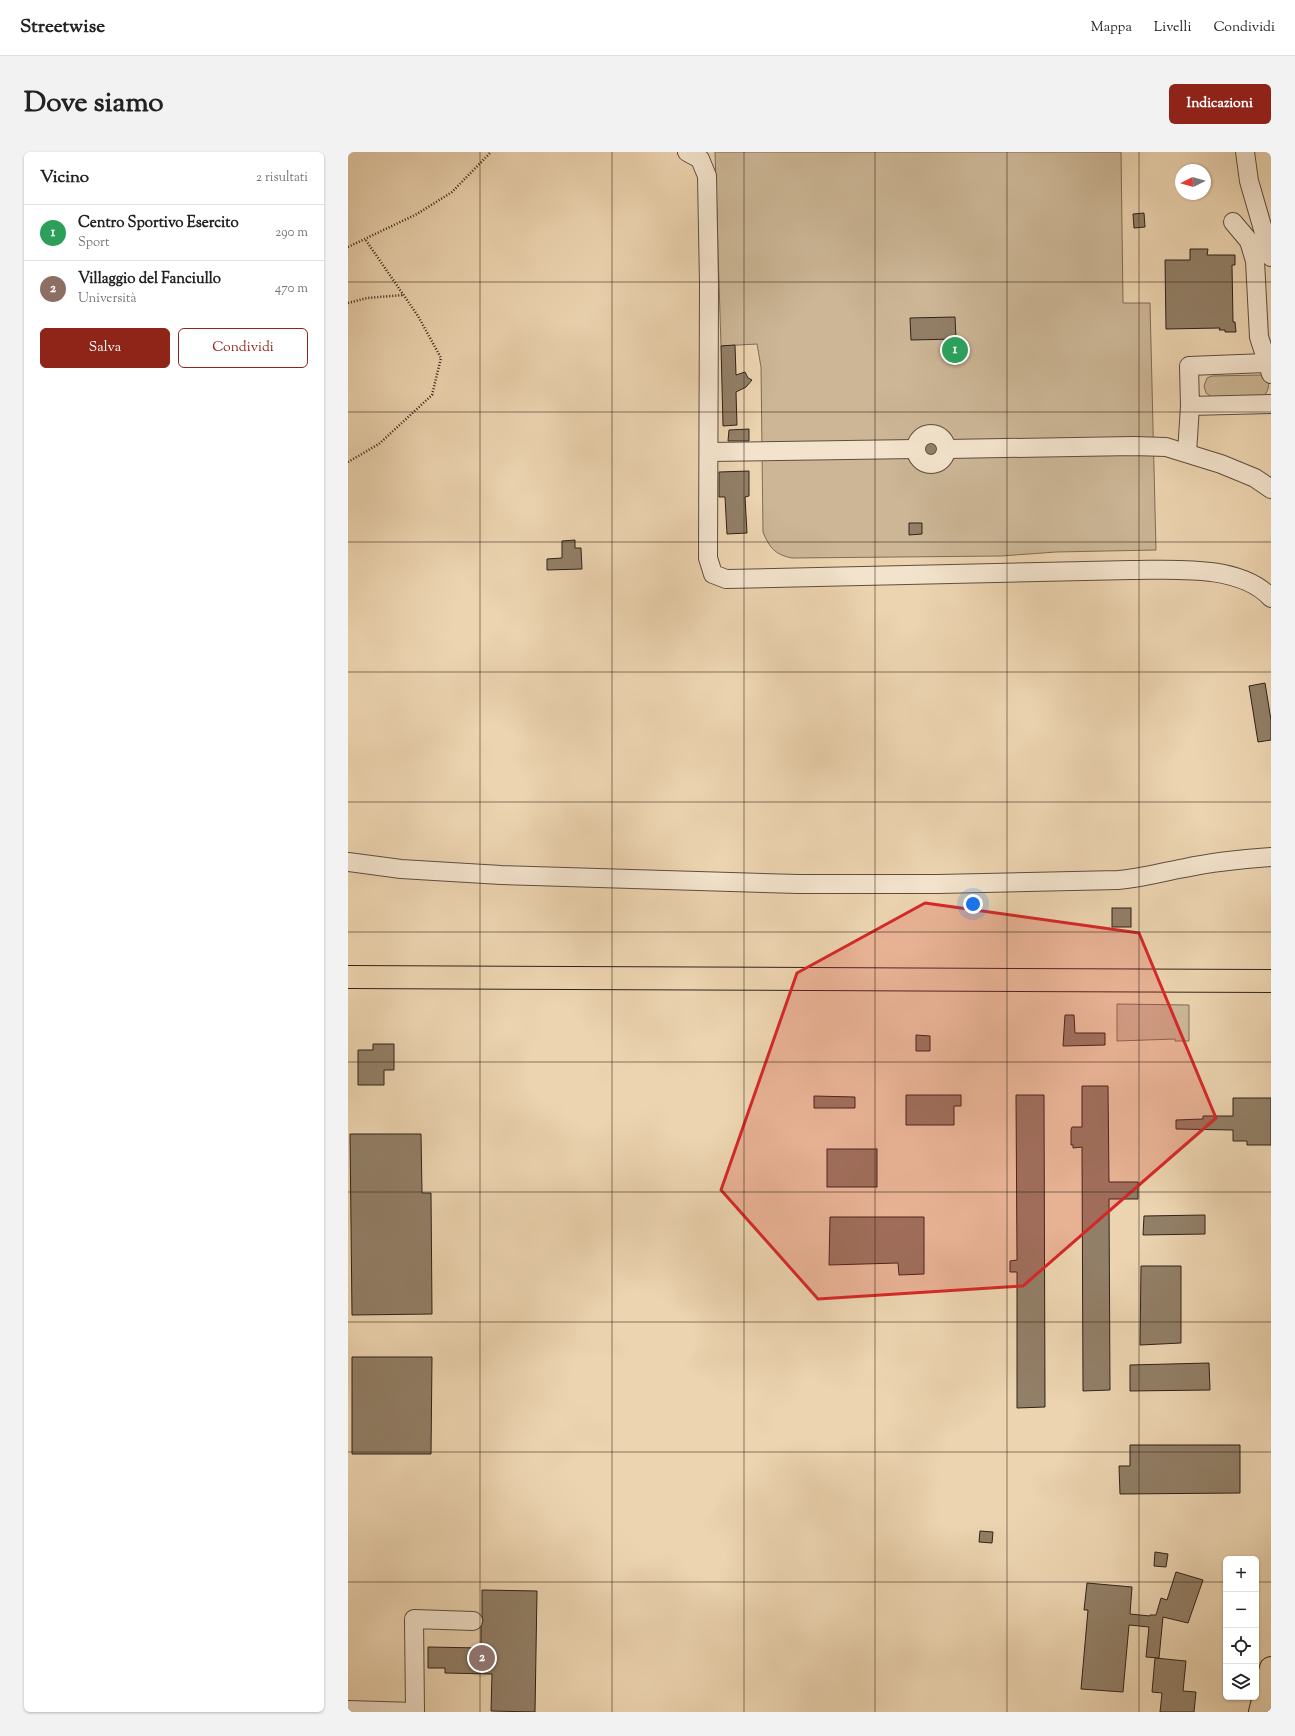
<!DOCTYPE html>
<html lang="it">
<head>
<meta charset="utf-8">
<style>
	body { margin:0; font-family:"Sorts Mill Goudy",serif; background:#f2f2f2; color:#222 }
	.controls { position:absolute; right:12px; bottom:12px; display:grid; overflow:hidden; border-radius:6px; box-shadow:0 1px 3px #0004 }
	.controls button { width:36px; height:36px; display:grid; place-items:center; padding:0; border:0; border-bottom:1px solid #e0e0e0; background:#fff; color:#222; font:20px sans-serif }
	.compass { position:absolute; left:827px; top:12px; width:36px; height:36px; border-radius:50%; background:#fff; box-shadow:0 1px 3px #0004; rotate:264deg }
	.you { position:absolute; left:625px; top:752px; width:14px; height:14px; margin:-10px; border:3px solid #fff; border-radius:50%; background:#1a73e8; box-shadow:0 0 0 6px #1a73e833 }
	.badge { display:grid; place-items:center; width:26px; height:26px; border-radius:50%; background:#8f2418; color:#fff; font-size:13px; font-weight:700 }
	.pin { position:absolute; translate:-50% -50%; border:2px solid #fff; box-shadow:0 1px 4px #0006 }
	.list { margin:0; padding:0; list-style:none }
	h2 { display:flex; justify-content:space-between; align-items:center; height:52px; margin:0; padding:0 16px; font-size:17px }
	h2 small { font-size:13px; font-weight:400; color:#767676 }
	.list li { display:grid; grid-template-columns:26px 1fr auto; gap:12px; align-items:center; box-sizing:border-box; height:56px; padding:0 16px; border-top:1px solid #e0e0e0 }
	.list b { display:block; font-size:15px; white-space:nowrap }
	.list p { margin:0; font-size:13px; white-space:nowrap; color:#767676 }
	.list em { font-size:13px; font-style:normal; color:#767676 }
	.actions { display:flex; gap:8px; padding:12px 16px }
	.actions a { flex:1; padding:9px 0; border:1px solid #8f2418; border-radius:6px; text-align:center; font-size:14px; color:#8f2418 }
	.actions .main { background:#8f2418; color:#fff }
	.icon { flex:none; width:22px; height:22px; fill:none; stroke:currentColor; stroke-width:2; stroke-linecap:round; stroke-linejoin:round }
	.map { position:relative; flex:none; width:923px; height:1560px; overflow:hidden; border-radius:6px }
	header { display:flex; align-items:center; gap:24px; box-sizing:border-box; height:56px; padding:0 20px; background:#fff; border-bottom:1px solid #e0e0e0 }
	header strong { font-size:19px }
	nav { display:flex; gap:22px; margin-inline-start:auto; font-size:14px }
	.intro { display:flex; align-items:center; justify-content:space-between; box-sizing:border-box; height:96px; padding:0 24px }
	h1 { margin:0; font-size:28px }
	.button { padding:10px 18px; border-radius:6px; background:#8f2418; color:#fff; font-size:14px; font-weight:700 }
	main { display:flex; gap:24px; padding:0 24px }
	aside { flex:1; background:#fff; border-radius:6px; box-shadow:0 1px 3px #0004 }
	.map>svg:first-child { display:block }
	.green { fill:#ccb696; stroke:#7e6c57 }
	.building { fill:#927f67; stroke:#302218 }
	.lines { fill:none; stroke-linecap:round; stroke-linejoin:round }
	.minor-casing { stroke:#5f4e3e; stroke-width:20 }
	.major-casing { stroke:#302218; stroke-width:24 }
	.path { stroke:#302218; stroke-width:2.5; stroke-dasharray:1 2; stroke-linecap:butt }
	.minor { stroke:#f3e3cc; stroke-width:18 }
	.major { stroke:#ecd4b0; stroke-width:22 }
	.marked { fill:#d62828; fill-opacity:0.2; stroke:#d62828; stroke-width:3; stroke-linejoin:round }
	.grid { fill:none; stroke:#302218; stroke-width:1; stroke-opacity:0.55 }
</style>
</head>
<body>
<header>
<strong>Streetwise</strong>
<nav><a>Mappa</a><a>Livelli</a><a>Condividi</a></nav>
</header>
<div class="intro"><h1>Dove siamo</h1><a class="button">Indicazioni</a></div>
<main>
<aside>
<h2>Vicino<small>2 risultati</small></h2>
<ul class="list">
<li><span class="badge" style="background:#2e9e5b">1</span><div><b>Centro Sportivo Esercito</b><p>Sport</p></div><em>290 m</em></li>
<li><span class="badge" style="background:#8d6e63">2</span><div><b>Villaggio del Fanciullo</b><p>Università</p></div><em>470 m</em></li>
</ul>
<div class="actions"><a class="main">Salva</a><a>Condividi</a></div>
</aside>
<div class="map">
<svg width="923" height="1560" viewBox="0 0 923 1560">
	<rect width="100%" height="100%" fill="#ecd4b0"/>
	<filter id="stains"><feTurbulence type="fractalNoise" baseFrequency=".005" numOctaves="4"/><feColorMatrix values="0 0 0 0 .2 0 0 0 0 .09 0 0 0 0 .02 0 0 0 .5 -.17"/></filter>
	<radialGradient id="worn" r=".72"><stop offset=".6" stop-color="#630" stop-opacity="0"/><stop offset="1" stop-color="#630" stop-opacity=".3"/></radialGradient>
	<g class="green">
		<path d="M367,0H773L775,151H802L808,398L708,400L653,404L444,406C427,403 421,395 415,380L413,215L409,192L373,194Z"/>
		<path d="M913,223C923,228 922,236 916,244L864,245L858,241L856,234L859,226L864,224Z"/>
		<path d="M769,852L841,853V889H827V887L769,889Z"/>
	</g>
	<g class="building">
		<path d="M796,61L797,75L786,76L785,62Z"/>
		<path d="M842,97H860L859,103H887V113H884L885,170H887L888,180H877V178H871L872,176L818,177L817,108H842Z"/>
		<path d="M607,165L608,187L563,188L562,166Z"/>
		<path d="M387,193L388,223L397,220L400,226L404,228L398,235L388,240L389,273L375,274L373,194Z"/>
		<path d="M401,277V289H380L381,278Z"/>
		<path d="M580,289H588L590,292L589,298L591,303L587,307H581L577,302V292Z"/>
		<path d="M401,319V344L397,345L399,381L379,382L377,345H371V320Z"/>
		<path d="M561,371H574V382L561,383Z"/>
		<path d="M227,388V396H233L234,417L199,418V407L214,406V389Z"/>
		<path d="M917,531L923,568V588L910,590L901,534Z"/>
		<rect x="764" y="756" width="19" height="19"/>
		<path d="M717,863H726L727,881H757V893L715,894Z"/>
		<path d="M568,883L582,884V899H568Z"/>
		<path d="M25,892H46V918H36V933H10V898H25Z"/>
		<path d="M734,934H760L761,1030H790V1047H761L762,1238L735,1239L734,995L725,996V993H723V978L724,975H734Z"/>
		<path d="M558,943H613V954H606V973H558Z"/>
		<path d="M668,943H696L697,1255L669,1256V1120H662V1109L669,1108Z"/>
		<path d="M466,944L507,945V956H466Z"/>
		<path d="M885,946H923V993H899V989H885V978L828,977V968L855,967V964H885Z"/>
		<path d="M2,982H73L74,1041H83L84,1162L4,1163Z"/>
		<rect x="479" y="997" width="50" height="38"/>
		<path d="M857,1063V1082L795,1083L796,1064Z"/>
		<path d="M482,1065H576V1122L551,1123L550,1111L481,1113Z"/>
		<path d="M793,1114H833V1191L792,1193Z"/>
		<path d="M4,1205H84L83,1302H4Z"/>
		<path d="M861,1211L862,1238L782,1239V1213Z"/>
		<path d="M782,1293H892V1341L772,1342L771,1314H782Z"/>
		<path d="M632,1379L645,1380L644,1391L631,1390Z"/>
		<path d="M807,1400L820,1402L818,1415L806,1414Z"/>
		<path d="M828,1420L855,1428L840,1471L815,1465L811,1506L798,1505L801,1475L781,1473L775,1540L733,1537L740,1458H736L739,1431L784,1435L782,1462L802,1464V1463H808L813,1446L819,1448Z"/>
		<path d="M134,1438L189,1439L187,1560L143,1559L144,1522L97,1521V1516H80V1495L133,1496V1475L135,1469L134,1463Z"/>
		<path d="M807,1506L838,1509L835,1539L848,1540L846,1560H812L814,1541L804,1540Z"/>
	</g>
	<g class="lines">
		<defs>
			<g id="minor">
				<path d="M339,0L352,7L359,24L361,132L360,406L365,422L378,427L783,418C825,418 892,412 923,446"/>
				<path d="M897,0L901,29L923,105"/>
				<path d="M885,70L901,89L907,109L911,185L923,222"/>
				<path d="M918,211L841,214L842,254L923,252"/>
				<circle cx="583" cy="297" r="15"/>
				<path d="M599,297L786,294L818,295L873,312L907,326L923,337"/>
				<path d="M361,300L568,297"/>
				<path d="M839,301L842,254"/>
				<path d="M0,710L53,717L153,723L451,732H590L770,728C793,726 814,720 837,716C865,710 894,707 923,705"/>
				<path d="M0,1558L67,1560"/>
				<path d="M67,1559L66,1467L125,1469"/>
			</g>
			<g id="major">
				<path d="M0,825L923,829"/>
				<path d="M912,1560L923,1516"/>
			</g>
		</defs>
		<use href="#minor" class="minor-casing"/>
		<use href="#major" class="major-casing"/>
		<g class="path">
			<path d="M0,95L69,62L104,40L143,0"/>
			<path d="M0,151L19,146L55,143"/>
			<path d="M0,310L31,292L84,243L93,206L70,164L17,87"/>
		</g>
		<use href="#minor" class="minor"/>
		<use href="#major" class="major"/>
	</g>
	<path class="marked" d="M577,751L791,781L868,966L675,1134L470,1147L373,1038L449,821Z"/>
	<path class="grid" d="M132,0V1560M264,0V1560M396,0V1560M527,0V1560M659,0V1560M791,0V1560M0,130H923M0,260H923M0,390H923M0,520H923M0,650H923M0,780H923M0,910H923M0,1040H923M0,1170H923M0,1300H923M0,1430H878M908,1430H923"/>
	<rect width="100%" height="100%" filter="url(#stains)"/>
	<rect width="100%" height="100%" fill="url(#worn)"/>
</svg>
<div class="controls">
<button>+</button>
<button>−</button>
<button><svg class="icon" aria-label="locate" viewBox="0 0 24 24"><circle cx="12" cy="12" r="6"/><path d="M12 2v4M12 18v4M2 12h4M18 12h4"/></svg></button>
<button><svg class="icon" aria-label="layers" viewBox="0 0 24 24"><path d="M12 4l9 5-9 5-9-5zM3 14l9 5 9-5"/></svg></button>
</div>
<svg class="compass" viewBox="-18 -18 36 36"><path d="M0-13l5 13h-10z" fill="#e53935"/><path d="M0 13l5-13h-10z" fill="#767676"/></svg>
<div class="you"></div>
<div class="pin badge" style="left:607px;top:198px;background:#2e9e5b">1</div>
<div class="pin badge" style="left:134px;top:1506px;background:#8d6e63">2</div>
</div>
</main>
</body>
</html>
